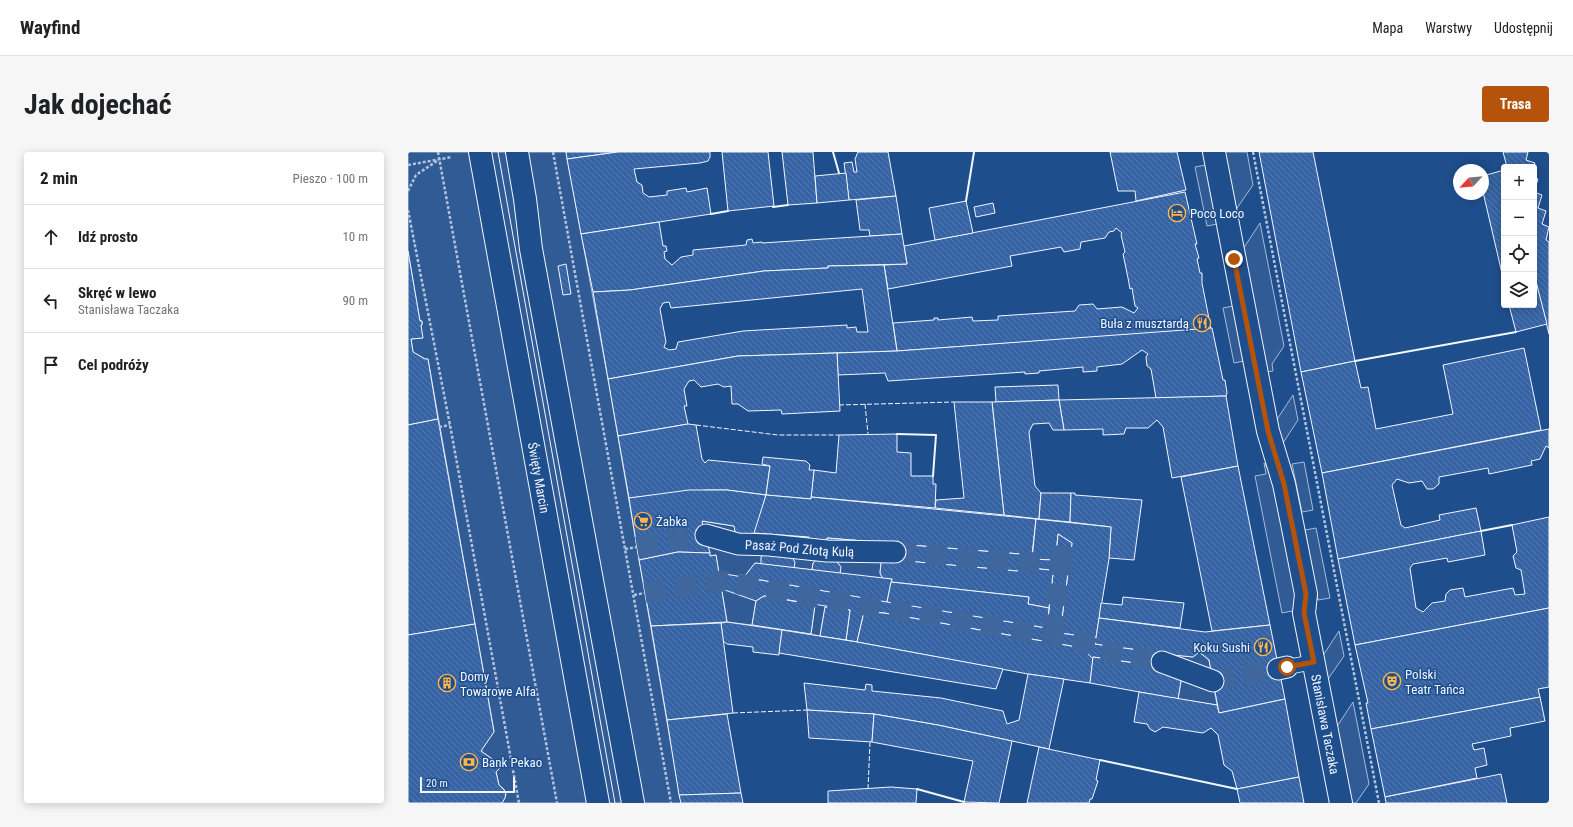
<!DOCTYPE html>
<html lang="pl">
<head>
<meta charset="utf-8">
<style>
	body { margin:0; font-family:"Roboto Condensed",sans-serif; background:#f6f6f6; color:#202124 }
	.controls { position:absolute; right:12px; top:12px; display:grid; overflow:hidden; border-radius:4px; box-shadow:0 2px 10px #0003 }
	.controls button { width:36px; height:36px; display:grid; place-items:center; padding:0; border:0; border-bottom:1px solid #e0e0e0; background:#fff; color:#202124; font:20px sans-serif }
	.compass { position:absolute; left:1045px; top:12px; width:36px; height:36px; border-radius:50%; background:#fff; box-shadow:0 2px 10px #0003; rotate:244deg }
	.scale { position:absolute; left:12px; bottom:10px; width:95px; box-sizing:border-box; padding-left:4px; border:2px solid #f2f6ff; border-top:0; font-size:11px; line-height:14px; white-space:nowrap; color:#f2f6ff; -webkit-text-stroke:3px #1f4e8c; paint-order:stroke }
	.stop { position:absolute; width:12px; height:12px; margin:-9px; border:3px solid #b45309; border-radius:50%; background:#fff }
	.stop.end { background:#b45309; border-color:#fff; box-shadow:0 1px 4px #0008 }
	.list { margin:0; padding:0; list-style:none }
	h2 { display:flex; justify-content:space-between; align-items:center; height:52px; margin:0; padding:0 16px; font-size:17px }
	h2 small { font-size:13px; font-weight:400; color:#757577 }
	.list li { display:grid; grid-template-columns:26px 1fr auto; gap:12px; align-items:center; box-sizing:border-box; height:64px; padding:0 16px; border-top:1px solid #e0e0e0 }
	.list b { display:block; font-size:15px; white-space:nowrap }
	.list p { margin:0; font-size:13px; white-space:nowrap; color:#757577 }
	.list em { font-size:13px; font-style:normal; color:#757577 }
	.icon { flex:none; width:22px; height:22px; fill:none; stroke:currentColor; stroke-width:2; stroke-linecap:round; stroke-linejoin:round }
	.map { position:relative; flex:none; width:1141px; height:651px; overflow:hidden; border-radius:4px }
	header { display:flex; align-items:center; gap:24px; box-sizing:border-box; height:56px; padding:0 20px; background:#fff; border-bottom:1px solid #e0e0e0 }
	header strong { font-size:19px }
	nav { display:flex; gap:22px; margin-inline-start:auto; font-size:14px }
	.intro { display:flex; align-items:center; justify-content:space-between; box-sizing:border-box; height:96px; padding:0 24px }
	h1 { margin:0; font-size:28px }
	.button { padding:10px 18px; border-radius:4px; background:#b45309; color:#fff; font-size:14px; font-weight:700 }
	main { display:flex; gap:24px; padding:0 24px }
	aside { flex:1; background:#fff; border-radius:4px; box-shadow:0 2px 10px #0003 }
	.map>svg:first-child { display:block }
	.parking { fill:#305b95; stroke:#a8bbd7; fill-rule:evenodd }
	.building { fill:url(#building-back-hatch); stroke:#f2f6ff; fill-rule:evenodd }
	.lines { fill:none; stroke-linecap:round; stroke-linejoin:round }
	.pedestrian-tunnel { stroke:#3f679d; stroke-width:21; stroke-dasharray:21 10; stroke-linecap:butt }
	.service-casing { stroke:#f2f6ff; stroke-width:16 }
	.pedestrian-casing { stroke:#f2f6ff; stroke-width:23 }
	.minor-casing { stroke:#f2f6ff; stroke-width:24 }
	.path { stroke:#b3c4dc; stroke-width:2.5; stroke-dasharray:3 2; stroke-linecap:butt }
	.service { stroke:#1f4e8c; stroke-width:14 }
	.pedestrian { stroke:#1f4e8c; stroke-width:21 }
	.minor { stroke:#1f4e8c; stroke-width:22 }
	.tram { stroke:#f2f6ff; stroke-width:1 }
	.fence { stroke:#f2f6ff; stroke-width:1; stroke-dasharray:5 2; stroke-linecap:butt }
	.wall { stroke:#f2f6ff; stroke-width:2 }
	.route { stroke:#b45309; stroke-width:5 }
	.labels { text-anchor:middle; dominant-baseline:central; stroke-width:3; stroke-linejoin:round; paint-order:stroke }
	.poi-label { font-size:13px; fill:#f2f6ff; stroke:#1f4e8c; text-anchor:start }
	.street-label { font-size:13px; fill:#f2f6ff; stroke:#1f4e8c }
</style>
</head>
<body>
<header>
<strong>Wayfind</strong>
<nav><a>Mapa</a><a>Warstwy</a><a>Udostępnij</a></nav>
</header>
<div class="intro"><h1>Jak dojechać</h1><a class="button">Trasa</a></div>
<main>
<aside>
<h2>2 min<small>Pieszo · 100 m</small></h2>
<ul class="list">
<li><svg class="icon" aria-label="ahead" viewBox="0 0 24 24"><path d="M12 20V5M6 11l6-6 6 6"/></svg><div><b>Idź prosto</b></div><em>10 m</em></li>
<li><svg class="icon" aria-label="left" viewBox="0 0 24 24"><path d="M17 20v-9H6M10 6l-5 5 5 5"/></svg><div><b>Skręć w lewo</b><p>Stanisława Taczaka</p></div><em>90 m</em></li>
<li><svg class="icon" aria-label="arrive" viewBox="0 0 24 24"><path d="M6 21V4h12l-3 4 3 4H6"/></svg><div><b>Cel podróży</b></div></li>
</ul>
</aside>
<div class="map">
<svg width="1141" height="651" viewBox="0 0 1141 651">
	<defs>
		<pattern id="building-back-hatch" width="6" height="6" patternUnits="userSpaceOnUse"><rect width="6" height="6" fill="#3563a3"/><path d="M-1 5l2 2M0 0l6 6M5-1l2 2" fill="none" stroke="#537ab1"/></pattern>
	</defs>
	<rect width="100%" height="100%" fill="#1f4e8c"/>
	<g class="parking">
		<path d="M0,0H158L200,227L273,651H94L98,643L96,637L91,633L88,620L94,614L73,599L86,579L20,207H17L5,200L3,187L14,186L13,173H14V169H12L0,99Z"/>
		<path d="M816,0H839L845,33L827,59Z"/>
		<path d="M798,13L810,72L799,74L787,15Z"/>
		<path d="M852,71L876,194L864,212L865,219L859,220L835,97Z"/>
		<path d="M825,154L836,209L826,211L815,156Z"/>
		<path d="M885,243L890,268L873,294L868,269Z"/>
		<path d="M896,310L905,358L894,360L884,312Z"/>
		<path d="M856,311L870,332L891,444L887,469L884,459L874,461L847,324L858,322Z"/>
		<path d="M294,369L326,374L346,381L585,399L624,403V407L644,408L652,481L755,502L785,505L791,500L801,508L809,553L770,547L774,523L438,488L442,458L417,455L412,484L403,482L407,453L357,444L348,449L344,473L319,470L308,403L302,404ZM412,405L432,422L475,427L472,421L473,411L478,407L513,456L336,425L347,411L404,418L405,411Z"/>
		<path d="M908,376L922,446L910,448L897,378Z"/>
		<path d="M931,479L936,504L918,530L914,505Z"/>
		<path d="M945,550L961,632L948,651H942L928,576Z"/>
	</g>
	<g class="building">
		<path d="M158,0H210L159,7Z"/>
		<path d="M210,0H302V5L300,9L292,11L226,17L229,30L234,33L235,41L241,45L259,43V39L278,36L279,40L299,36L303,62L173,82L159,7Z"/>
		<path d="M314,0H360L366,54L320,59Z"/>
		<path d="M374,0H405L409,51L380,53Z"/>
		<path d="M450,0H480L488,44L441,48L436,11L444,10L446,20H449L447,7Z"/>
		<path d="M702,0H769L778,38L728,49L727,39H710Z"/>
		<path d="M851,0H905L947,209L893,220Z"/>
		<path d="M1095,0H1120L1118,8L1127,11L1125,15H1099Z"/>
		<path d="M1096,18V130L1075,40V24Z"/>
		<path d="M438,21L441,48L409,51L407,24Z"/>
		<path d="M1126,25L1130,27L1126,40L1134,43L1130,56L1138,59L1134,72L1141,75L1138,88L1141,90V182L1126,122Z"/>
		<path d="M777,40L789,92H787L791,106L789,107L792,121H794V131L803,177L489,199L485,171L526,168V166H530V168L564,165L565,169L590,168V164L667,159L671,153L685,152L689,157L714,155L726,161L730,156L727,154L724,136L722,137L720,126L715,102L717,100L713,83L714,81L708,76L706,79L701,80L697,86L673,90L672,97L656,100L653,95L602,104L604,114L480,137L476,113L499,112L496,94Z"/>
		<path d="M488,44L494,82L462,84L461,78H452L448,48Z"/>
		<path d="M558,49L565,81L527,88L521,56Z"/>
		<path d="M585,51L587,61L568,65L566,55Z"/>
		<path d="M251,70L255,94H258L259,99L256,100L257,107L264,113L273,105L285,103V98L338,93L339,88L344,87L345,91L354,90V91L494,82L499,112L420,114V116L356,119L222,138L185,140L173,82Z"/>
		<path d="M0,99L12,169H14V173H13L15,186L3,187L5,200L17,207H20L30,267L0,273Z"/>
		<path d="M158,112L163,142L155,143L150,114Z"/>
		<path d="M476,113L489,199L330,204L200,227L185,140L222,138L356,119L420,116V114ZM454,137L460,180H449L448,175L439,176V173L335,179L270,190L268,197L261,198L256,195L258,190L252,157L255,151L261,150L263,156Z"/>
		<path d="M1126,122L1139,172L1108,180L1101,153H1126Z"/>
		<path d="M804,176L815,228H817L819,241L818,244L748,246L743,217L739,214L738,205L740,202L734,198L714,212L689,215V219L675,220V215L631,219V221L617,222V220L480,229L477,221L430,223L429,201L489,199Z"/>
		<path d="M1116,196L1133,278L914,321L893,220L947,209L953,236L960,235L968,277L1045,262L1035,213Z"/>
		<path d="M429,201L432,259L374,262L373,258L340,259L330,252H324L323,234L316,235L310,232L293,235L286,228L281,229L276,237L279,254H276L280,272L210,284L200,227L330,204Z"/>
		<path d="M650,233L651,248L588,250L587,235Z"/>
		<path d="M818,244L830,314L764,326L755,275L749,268L740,276H718L716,282L695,283V277L656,278L651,248Z"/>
		<path d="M651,248L656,278H645L641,271L625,272L621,280L627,334L633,341L631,367L596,363L584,250Z"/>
		<path d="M546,250H584L596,363L527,356L528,348L556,346Z"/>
		<path d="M30,267L67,472L0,483V273Z"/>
		<path d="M280,272L288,273L294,307L297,311L300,308L362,314L358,343L319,338H298L221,346L210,284Z"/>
		<path d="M1141,277V296L1138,294L1132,307L1123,309L1124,313L1081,322L1080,316L1031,325V332L1025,337H1019L1014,329L1001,331L989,327L984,333L993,373L997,376L1032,368L1031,363L1068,356L1073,379L930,407L914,321Z"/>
		<path d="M489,282V300L503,301V324H525V332H528L527,356L403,345L406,318L428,321L431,283Z"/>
		<path d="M355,305L398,309L402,313L401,318H406L403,347L358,343L362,314L354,312Z"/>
		<path d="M830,314L862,473L804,479L773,325Z"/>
		<path d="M281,338H319L358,343L345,389L328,384L326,374L294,369L302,401L270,400L231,408L221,346Z"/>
		<path d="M633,341H663L662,370L631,367Z"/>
		<path d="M663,341H667V343L734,348L726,408L701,406L703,375L662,370Z"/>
		<path d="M358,343L403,347V345L628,367L624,403L465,390L456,392V389L419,386L418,393L400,392L401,385L346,381Z"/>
		<path d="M1141,365V456L947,493L930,407L1073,379L1077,403L1040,410L1039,406L1005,412L1002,416L1008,456L1015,460L1024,451L1037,449L1038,442L1042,438L1055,436L1057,445L1105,436L1107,443L1117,442L1113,418L1108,416L1105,404L1109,400L1104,373Z"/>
		<path d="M628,367L703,375L701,407L688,486L652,481L664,391L650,382L648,404L644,408L624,407Z"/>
		<path d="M650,382L664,391L652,481L688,486L687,492L739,499L738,502L754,505V515L685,505V507L674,496L476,461L456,460L449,490L438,488L442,458L356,444L348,449L314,437L311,421L639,476L645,422L642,418L621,416L620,420L486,408L418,393L419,386L456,389V392L465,390L624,403V407L644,408L648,404Z"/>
		<path d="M361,398L381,400L387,410L386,416L353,412V405Z"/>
		<path d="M270,400L302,401V404L308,403L319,470L243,474L231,408Z"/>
		<path d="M412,405L427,407L433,415L432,422L404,418L405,411Z"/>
		<path d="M477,407L620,420L621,416L642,418L645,422L641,456L620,452L621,445L483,430L484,427H475L472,421L473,411Z"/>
		<path d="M347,411L484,427L479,450L336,425Z"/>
		<path d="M483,430L621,445L620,452L641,456L639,476L479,450Z"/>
		<path d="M356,444L407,453L403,482L344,473L348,449Z"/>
		<path d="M715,445L776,451L772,476L691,466L693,451L714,453Z"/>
		<path d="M417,455L442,458L438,488L412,484Z"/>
		<path d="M1141,456V535L1130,537L1132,545L963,577L958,551H960L947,493Z"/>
		<path d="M456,460L476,461L674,496L685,507L682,531L620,522L449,490Z"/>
		<path d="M691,466L797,480L862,473L877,547L811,561L801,508L791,500L785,505L755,502L754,505L738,502L739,499L687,492Z"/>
		<path d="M319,470L374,478L371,503L345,500V495L319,492L315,489L313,471Z"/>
		<path d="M313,471L325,561L259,568L243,474Z"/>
		<path d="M67,472L86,580L73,599L94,614L88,620L91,633L98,640L97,646L94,651H0V483Z"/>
		<path d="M374,478L449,490L595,517L588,537L371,501Z"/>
		<path d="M685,505L769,517L774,523L770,547L682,531Z"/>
		<path d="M620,522L656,527L641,597L530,573L466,562L399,558L396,531L457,538L458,532L464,533V539L533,546L595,559L599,572L611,568Z"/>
		<path d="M731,540L809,553L811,561L877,547L891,625L829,637L824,619L816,613L810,583L803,576L795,581L755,575L747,580L742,577L739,572L726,570Z"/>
		<path d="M1132,545L1137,569L1102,576L1103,584L1064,592L1066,598L1076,596L1079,613L1067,616L1069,626L977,645L963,577Z"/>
		<path d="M399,558L466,562L464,590L401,586Z"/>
		<path d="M319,562L333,641L271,643L259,568Z"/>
		<path d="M466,562L530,573L604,589L591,651L556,650L565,609L464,590Z"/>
		<path d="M631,595L692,608L688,628L690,629L684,647H682L681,651H619Z"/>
		<path d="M1093,622L1099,651H978L977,645Z"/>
		<path d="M891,625L896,651H832L829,637Z"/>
		<path d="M483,635L509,637L508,651H420V639Z"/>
		<path d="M333,641L335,651H273L271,643Z"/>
	</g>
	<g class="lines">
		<g class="pedestrian-tunnel">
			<path d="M229,395L298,383"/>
			<path d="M487,400L653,413L644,484"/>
			<path d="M653,413L655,394"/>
			<path d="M237,441L313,429L673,489L687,498L754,510"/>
			<path d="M805,529L870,517"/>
		</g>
		<defs>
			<path id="service" d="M879,515L906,510"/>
			<g id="pedestrian">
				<path id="s1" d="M298,383L330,392L361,393L419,399L487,400"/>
				<path d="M754,510L805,529"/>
				<path d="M870,517L879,515"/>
			</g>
			<g id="minor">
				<path id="s2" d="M72,0L190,651"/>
				<path d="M109,0L117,47L123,97L225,651"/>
				<path id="s3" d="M806,0L860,279L876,332L884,371L898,442L896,461L933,651"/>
			</g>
		</defs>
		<use href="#service" class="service-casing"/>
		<use href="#pedestrian" class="pedestrian-casing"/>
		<use href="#minor" class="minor-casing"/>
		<g class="path">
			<path d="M30,0L149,651"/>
			<path d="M145,0L263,651"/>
			<path d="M845,0L971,651"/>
			<path d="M0,13L44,5"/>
			<path d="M0,39L8,23L29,9"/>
			<path d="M0,58L42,273L111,651"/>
			<path d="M31,275L42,273"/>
			<path d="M217,397L229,395"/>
			<path d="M226,443L237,441"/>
		</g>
		<use href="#service" class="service"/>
		<use href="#pedestrian" class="pedestrian"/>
		<use href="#minor" class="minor"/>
		<path class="tram" d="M90,0L207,651"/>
		<g class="fence">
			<path d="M457,252L460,282"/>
			<path d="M431,253L546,250"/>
			<path d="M288,273L370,283H431"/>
			<path d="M325,561L399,558"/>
			<path d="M460,637L462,590"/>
		</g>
		<g class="wall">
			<path d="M425,0L431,21"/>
			<path d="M558,49L566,0"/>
			<path d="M365,55L380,53"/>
			<path d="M303,62L320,59"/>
			<path d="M947,209L1108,180"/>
			<path d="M489,282L528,283L525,324"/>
			<path d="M1073,379L1104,373"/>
			<path d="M692,608L829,637"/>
			<path d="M509,637L556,650"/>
		</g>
	</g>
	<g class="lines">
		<path class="route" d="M826,107L860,279L876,332L898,442L896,461L906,510L879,515"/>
	</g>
	<defs>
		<symbol id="hotel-ring" viewBox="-11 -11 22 22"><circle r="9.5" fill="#1f4e8c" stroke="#ffb74d" stroke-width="1.5"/><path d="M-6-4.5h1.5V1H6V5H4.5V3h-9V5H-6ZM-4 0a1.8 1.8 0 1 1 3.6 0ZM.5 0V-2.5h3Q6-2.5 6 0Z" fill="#ffb74d"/></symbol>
		<symbol id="restaurant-ring" viewBox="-11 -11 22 22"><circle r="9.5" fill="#1f4e8c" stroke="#ffb74d" stroke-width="1.5"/><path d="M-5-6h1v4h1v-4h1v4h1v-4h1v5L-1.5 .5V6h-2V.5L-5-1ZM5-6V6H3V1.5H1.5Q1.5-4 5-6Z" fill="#ffb74d"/></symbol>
		<symbol id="supermarket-ring" viewBox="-11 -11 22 22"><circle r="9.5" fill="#1f4e8c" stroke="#ffb74d" stroke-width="1.5"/><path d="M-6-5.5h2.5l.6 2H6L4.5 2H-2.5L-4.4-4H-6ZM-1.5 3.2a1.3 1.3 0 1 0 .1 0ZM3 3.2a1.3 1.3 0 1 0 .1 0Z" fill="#ffb74d"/></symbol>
		<symbol id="theatre-ring" viewBox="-11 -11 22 22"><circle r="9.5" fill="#1f4e8c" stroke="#ffb74d" stroke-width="1.5"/><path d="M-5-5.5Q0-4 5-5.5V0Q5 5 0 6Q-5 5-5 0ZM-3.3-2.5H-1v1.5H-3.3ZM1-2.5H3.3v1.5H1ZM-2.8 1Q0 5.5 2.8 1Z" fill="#ffb74d"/></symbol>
		<symbol id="building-ring" viewBox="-11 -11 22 22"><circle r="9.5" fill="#1f4e8c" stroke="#ffb74d" stroke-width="1.5"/><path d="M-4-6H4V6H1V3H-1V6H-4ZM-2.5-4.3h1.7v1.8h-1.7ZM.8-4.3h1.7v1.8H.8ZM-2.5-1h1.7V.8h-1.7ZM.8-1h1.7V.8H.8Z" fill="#ffb74d"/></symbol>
		<symbol id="bank-ring" viewBox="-11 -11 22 22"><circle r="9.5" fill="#1f4e8c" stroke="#ffb74d" stroke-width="1.5"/><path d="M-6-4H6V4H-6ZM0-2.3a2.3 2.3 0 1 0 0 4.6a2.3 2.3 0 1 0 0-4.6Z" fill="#ffb74d"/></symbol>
	</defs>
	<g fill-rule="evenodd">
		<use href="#hotel-ring" x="759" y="51" width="20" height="20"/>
		<use href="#restaurant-ring" x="784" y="161" width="20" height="20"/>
		<use href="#supermarket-ring" x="225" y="359" width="20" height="20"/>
		<use href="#restaurant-ring" x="845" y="485" width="20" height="20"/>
		<use href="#theatre-ring" x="974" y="519" width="20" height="20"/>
		<use href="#building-ring" x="29" y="521" width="20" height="20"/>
		<use href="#bank-ring" x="51" y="600" width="20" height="20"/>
	</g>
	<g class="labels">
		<g class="poi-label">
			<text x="782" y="61">Poco Loco</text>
			<text x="781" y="171" text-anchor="end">Buła z musztardą</text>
			<text x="248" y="369">Żabka</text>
			<text x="842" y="495" text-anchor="end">Koku Sushi</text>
			<text x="997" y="522">Polski<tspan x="997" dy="15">Teatr Tańca</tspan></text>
			<text x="52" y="524">Domy<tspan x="52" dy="15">Towarowe Alfa</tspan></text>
			<text x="74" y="610">Bank Pekao</text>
		</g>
		<g class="street-label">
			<text stroke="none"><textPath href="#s2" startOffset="331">Święty Marcin</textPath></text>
			<text stroke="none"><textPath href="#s1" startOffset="95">Pasaż Pod Złotą Kulą</textPath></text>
			<text stroke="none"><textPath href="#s3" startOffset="584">Stanisława Taczaka</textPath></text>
		</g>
	</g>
</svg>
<div class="controls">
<button>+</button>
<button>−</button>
<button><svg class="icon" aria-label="locate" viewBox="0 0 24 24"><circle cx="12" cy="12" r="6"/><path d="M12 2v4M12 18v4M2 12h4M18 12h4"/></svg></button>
<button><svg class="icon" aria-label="layers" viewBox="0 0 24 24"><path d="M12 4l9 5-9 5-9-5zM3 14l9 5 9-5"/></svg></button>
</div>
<svg class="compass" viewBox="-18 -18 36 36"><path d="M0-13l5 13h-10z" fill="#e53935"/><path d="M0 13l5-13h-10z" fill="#757577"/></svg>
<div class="scale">20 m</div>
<div class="stop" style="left:879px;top:515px"></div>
<div class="stop end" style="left:826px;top:107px"></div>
</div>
</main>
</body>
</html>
